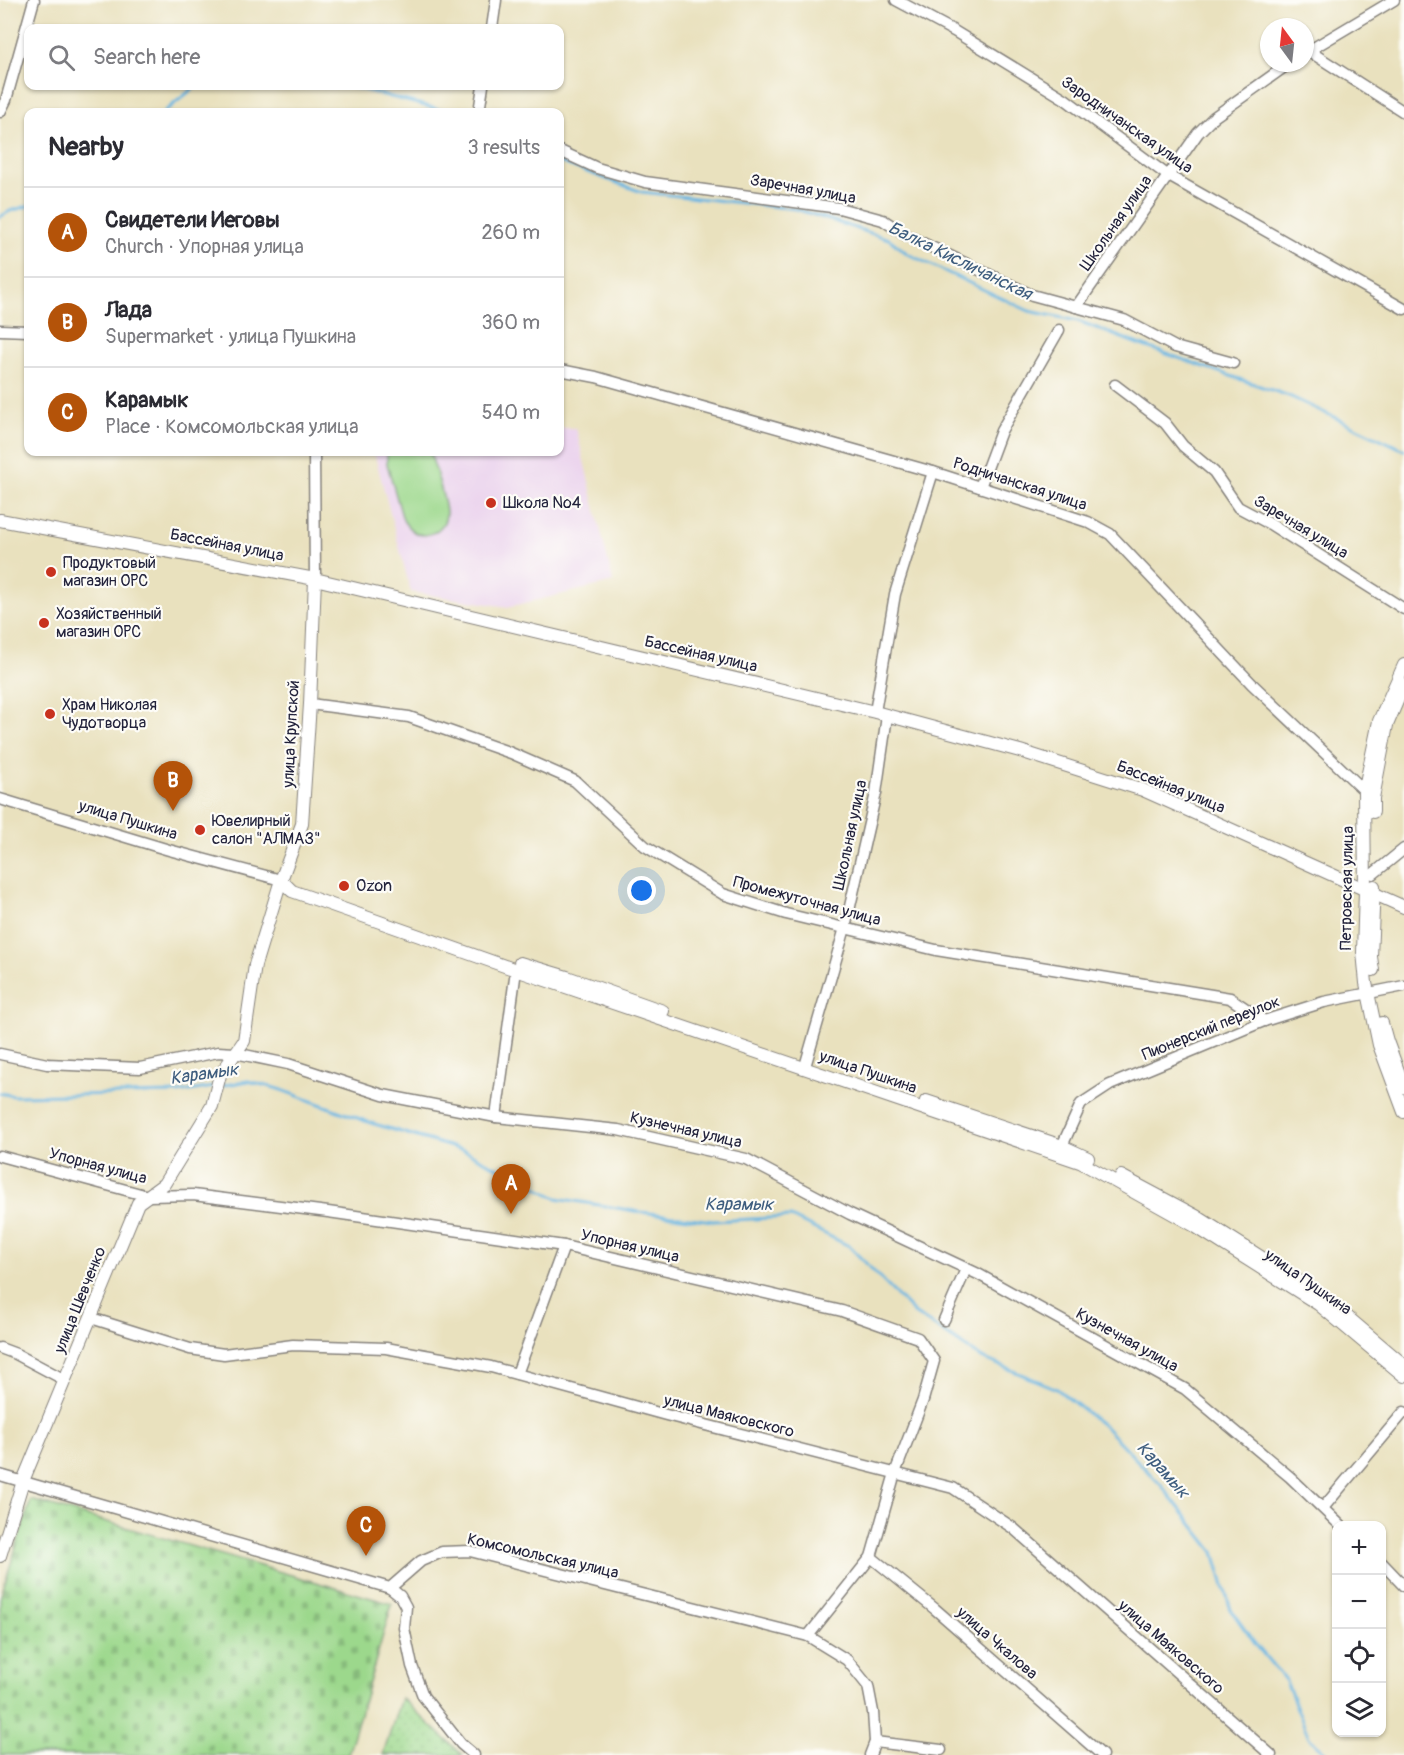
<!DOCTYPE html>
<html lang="en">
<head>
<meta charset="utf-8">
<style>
	body { margin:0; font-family:Pangolin,sans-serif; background:#f2f2f3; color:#2b2b33 }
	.controls { position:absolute; right:18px; bottom:18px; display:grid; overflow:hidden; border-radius:12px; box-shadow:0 2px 4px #0004 }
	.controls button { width:54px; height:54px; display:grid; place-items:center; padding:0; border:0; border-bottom:2px solid #e1e1e2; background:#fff; color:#2b2b33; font:30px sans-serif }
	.compass { position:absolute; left:1260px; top:18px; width:54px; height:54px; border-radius:50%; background:#fff; box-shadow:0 2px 4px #0004; rotate:345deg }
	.you { position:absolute; left:642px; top:891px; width:21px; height:21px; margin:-15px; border:4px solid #fff; border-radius:50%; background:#1a73e8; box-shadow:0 0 0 9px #1a73e833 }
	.badge { display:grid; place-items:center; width:39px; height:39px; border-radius:50%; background:#b45309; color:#fff; font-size:20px; font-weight:700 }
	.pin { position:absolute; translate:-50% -50px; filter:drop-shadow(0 2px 3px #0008) }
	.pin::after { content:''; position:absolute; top:32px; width:21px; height:18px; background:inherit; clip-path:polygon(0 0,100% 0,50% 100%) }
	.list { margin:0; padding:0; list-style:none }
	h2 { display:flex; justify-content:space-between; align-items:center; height:78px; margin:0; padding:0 24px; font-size:26px }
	h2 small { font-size:20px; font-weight:400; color:#7c7c81 }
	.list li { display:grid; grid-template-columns:39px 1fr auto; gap:18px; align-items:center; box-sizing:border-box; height:90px; padding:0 24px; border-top:2px solid #e1e1e2 }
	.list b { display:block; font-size:22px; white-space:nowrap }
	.list p { margin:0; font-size:20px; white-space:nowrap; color:#7c7c81 }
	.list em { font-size:20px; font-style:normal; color:#7c7c81 }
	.icon { flex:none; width:33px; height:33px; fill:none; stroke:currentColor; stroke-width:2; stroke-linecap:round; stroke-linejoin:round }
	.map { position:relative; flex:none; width:1404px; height:1755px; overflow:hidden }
	.search { position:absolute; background:#fff; box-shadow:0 2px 4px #0004; left:24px; top:24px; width:540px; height:66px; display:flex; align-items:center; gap:15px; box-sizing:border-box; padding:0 21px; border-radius:12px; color:#7c7c81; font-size:22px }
	.panel { position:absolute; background:#fff; box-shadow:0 2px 4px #0004; left:24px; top:108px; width:540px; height:348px; border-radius:12px }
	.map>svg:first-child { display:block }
	.built { fill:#ead1ed }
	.cemetery { fill:url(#cemetery-stones); stroke:#5f7d64; stroke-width:1.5 }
	.park { fill:url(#park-dots); stroke:#5f7d64; stroke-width:1.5 }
	.pitch { fill:#9cd88c; stroke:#5f7d64; stroke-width:1.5 }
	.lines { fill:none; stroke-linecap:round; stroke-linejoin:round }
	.stream { stroke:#69b6e2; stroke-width:3 }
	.minor-casing { stroke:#86827c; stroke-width:13 }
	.tertiary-casing { stroke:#86827c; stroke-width:14 }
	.minor { stroke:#fff; stroke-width:10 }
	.tertiary { stroke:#fff; stroke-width:12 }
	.poi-dot { fill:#c8321e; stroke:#fdfcf7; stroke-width:2 }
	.labels { text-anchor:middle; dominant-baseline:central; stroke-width:4.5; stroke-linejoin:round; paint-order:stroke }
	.street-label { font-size:16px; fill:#22223b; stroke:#fdfcf7 }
	.poi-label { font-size:16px; fill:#22223b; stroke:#fdfcf7; text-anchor:start }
	.water-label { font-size:18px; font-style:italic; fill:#3e5d7e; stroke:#fdfcf7 }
</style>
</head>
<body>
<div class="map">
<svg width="1404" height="1755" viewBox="0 0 1404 1755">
	<defs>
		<pattern id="cemetery-stones" width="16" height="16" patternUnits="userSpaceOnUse" patternTransform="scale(1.5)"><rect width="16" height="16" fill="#9cd88c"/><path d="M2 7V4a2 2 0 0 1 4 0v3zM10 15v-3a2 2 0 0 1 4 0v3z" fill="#86b97a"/></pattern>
		<pattern id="park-dots" width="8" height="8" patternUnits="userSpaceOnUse" patternTransform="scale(1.5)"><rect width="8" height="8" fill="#9cd88c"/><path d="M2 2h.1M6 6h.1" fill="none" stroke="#86b97a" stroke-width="1.8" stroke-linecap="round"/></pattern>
	</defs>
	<rect width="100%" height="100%" fill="#fdfcf7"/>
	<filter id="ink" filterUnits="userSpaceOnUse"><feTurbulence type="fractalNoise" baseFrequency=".0167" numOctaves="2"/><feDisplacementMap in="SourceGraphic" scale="12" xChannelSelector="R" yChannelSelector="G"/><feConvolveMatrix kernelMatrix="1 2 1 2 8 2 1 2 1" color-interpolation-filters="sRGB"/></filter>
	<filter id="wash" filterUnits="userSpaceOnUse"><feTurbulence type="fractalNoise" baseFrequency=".008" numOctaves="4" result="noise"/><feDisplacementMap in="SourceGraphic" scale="24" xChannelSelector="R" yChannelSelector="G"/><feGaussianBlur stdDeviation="1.35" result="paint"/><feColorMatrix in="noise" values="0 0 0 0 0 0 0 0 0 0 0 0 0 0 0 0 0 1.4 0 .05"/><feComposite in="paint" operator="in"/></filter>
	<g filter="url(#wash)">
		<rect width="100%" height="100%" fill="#e9e1be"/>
		<path class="built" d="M560,428H576L613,582L508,607L411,592L374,452H560Z"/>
		<path class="cemetery" d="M31,1500L392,1604L348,1755H0V1598Z"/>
		<path class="park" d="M401,1698L463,1755H383Z"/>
		<path class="pitch" d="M387,452H430C434,465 447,503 446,515C445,526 436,534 424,535C414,535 408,528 403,520L387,464Z"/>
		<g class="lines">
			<g class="stream">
				<path d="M349,86L449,112"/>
				<path d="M164,112L196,86"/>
				<path d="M560,162L642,192L796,209L889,239L908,254L1029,311L1078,321L1138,344L1289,396L1404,450"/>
				<path d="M0,217L10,211L28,206"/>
				<path d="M220,1086L248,1081L279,1089L371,1123L465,1151L557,1198L641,1212L713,1221L791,1217L849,1246L914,1313L982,1358L1057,1389L1105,1427L1161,1485L1214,1552L1231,1610L1255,1644L1286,1681L1309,1738L1328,1755"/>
				<path d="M0,1093L14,1096L178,1093L213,1087"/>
			</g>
		</g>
	</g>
	<g filter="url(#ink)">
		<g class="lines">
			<defs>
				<g id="minor">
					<path d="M896,0L954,31L1065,99L1167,175L1404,309"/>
					<path d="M492,28L496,0"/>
					<path d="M1309,51L1404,112"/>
					<path d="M1305,53L1394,0"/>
					<path d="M0,112L6,100L34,0"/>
					<path d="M479,112L483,86"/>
					<path d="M560,151L597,168L645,182L839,208L883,220L904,234L1032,295L1124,320L1175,347L1233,363"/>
					<path d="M1076,307L1198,133L1214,117L1290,63"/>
					<path d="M0,330L28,331"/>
					<path d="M560,370L596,377L933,472L1088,522L1110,534L1252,684L1368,794"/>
					<path d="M1115,385L1165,423L1183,446L1214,472L1238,507L1270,524L1404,609"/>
					<path d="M314,452L315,579"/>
					<path d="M980,487L1001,431L1059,330"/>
					<path d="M310,704L409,717L511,753L575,781L645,846L723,894L786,914L936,950L1230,998L1264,1021"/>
					<path d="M875,712L895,594L933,472"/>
					<path d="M0,799L169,850L281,880"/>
					<path d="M1373,874L1404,849"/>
					<path d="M0,1054L47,1064L140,1068L218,1052L235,1053L288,1064L383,1095L496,1117L618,1130L746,1159L850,1214L978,1274L1185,1389L1290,1477L1341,1526"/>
					<path d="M806,1063L845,928L876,793L887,716"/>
					<path d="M496,1117L516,970L520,965"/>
					<path d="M1062,1146L1081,1104L1110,1085L1264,1021L1324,1002L1404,986"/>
					<path d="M0,1156L148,1196L193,1195L328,1212L564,1246L842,1311L918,1338L934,1361L923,1400L895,1473L871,1557L808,1636"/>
					<path d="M91,1318L190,1349L224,1354L293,1345L386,1348L491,1367L666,1415L953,1488L1013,1528L1271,1755"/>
					<path d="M944,1320L966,1269"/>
					<path d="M0,1348L16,1354L65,1380"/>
					<path d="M517,1374L564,1246"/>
					<path d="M0,1475L390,1588L421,1561L442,1552L470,1551L808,1636L847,1660L868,1686L873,1712L875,1742L870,1755"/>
					<path d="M1323,1508L1404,1412"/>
					<path d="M871,1557L935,1609L1102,1755"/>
					<path d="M1382,1563L1404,1586"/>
					<path d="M390,1588L400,1596L406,1607L404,1628L412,1666L423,1696L461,1744L474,1755"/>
					<path d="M875,1742L941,1750"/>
				</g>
				<g id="tertiary">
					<path d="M0,520L315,579L875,712L1020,751L1143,790L1404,907"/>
					<path d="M1404,665L1379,721L1364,792L1365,890L1363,952L1366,983L1379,1045L1404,1112"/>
					<path d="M1373,812V798L1387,725L1404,685"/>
					<path d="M281,880L292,891L516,970L1080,1162L1193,1225L1318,1304L1404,1376"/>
					<path d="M520,963L567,977L663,1011"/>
					<path d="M1373,970L1371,957L1374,886"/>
					<path d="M1382,1023L1387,1041L1404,1087"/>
					<path d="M926,1101L1062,1146L1088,1158"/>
					<path d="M1121,1176L1196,1216L1324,1297L1404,1365"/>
					<path d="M0,1556L23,1481L138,1203L164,1184L212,1106L220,1075L244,1041L255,965L281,880L302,824L310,704L315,579"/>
				</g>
			</defs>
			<use href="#minor" class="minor-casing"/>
			<use href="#tertiary" class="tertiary-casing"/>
			<use href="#minor" class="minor"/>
			<use href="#tertiary" class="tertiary"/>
		</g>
	</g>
	<g class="poi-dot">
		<circle cx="491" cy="503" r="6"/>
		<circle cx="51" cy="572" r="6"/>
		<circle cx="44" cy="623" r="6"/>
		<circle cx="50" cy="714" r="6"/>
		<circle cx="200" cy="830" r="6"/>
		<circle cx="344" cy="886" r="6"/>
	</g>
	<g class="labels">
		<g class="street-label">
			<text transform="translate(1127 125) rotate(35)">Зародничанская улица</text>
			<text transform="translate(803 189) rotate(10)">Заречная улица</text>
			<text transform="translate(1116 223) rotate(-55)">Школьная улица</text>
			<text transform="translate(1020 484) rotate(18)">Родничанская улица</text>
			<text transform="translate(1301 527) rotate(31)">Заречная улица</text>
			<text transform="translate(227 545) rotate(11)">Бассейная улица</text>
			<text transform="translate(701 654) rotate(13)">Бассейная улица</text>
			<text transform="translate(291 734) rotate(-87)">улица Крупской</text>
			<text transform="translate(1171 787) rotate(22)">Бассейная улица</text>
			<text transform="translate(128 820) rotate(17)">улица Пушкина</text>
			<text transform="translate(850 835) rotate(-78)">Школьная улица</text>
			<text transform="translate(1347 888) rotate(-89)">Петровская улица</text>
			<text transform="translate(807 901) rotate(15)">Промежуточная улица</text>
			<text transform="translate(1211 1028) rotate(-22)">Пионерский переулок</text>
			<text transform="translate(868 1072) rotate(19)">улица Пушкина</text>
			<text transform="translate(686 1130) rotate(13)">Кузнечная улица</text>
			<text transform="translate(98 1166) rotate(15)">Упорная улица</text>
			<text transform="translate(630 1246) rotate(13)">Упорная улица</text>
			<text transform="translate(1308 1282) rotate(35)">улица Пушкина</text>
			<text transform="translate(80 1300) rotate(-68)">улица Шевченко</text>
			<text transform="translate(1127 1340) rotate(29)">Кузнечная улица</text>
			<text transform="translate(729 1416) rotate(14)">улица Маяковского</text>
			<text transform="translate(543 1556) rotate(13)">Комсомольская улица</text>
			<text transform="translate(997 1643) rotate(41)">улица Чкалова</text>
			<text transform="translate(1171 1647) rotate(41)">улица Маяковского</text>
		</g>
		<g class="poi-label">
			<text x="503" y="503">Школа №4</text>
			<text x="63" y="563">Продуктовый<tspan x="63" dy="18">магазин ОРС</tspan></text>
			<text x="56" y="614">Хозяйственный<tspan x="56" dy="18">магазин ОРС</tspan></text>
			<text x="62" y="705">Храм Николая<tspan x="62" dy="18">Чудотворца</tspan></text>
			<text x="212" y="821">Ювелирный<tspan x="212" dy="18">салон "АЛМАЗ"</tspan></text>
			<text x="356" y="886">Ozon</text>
		</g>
		<g class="water-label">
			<text transform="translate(960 261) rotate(26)">Балка Кисличанская</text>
			<text transform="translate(204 1074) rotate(-8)">Карамык</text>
			<text x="739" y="1204">Карамык</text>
			<text transform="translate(1163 1470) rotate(48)">Карамык</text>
		</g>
	</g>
</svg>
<div class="controls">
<button>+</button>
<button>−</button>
<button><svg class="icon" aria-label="locate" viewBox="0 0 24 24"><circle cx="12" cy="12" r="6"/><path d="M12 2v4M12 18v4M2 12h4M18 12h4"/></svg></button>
<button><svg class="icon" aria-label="layers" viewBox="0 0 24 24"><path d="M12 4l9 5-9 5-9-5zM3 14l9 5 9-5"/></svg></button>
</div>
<svg class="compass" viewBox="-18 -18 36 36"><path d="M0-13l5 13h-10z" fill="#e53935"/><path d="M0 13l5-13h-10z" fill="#7c7c81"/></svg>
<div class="you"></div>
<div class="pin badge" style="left:511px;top:1214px">A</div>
<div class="pin badge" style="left:173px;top:811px">B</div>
<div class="pin badge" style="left:366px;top:1556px">C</div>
<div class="search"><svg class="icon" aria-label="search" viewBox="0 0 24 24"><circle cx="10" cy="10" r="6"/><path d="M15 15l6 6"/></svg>Search here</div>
<section class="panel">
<h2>Nearby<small>3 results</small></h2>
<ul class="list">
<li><span class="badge">A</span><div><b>Свидетели Иеговы</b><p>Church · Упорная улица</p></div><em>260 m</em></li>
<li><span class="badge">B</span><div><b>Лада</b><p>Supermarket · улица Пушкина</p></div><em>360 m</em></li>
<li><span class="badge">C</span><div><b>Карамык</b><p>Place · Комсомольская улица</p></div><em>540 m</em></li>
</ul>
</section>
</div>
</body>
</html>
